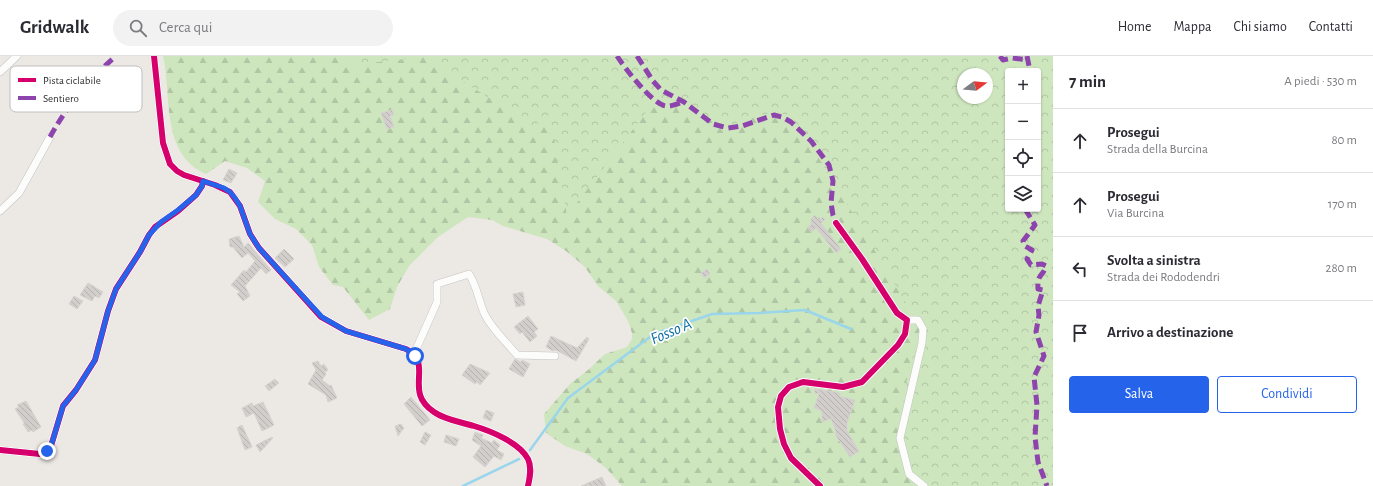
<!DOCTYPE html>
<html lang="it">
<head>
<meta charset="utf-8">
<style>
	body { margin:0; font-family:"Alegreya Sans",sans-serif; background:#f2f2f3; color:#2b2b33 }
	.controls { position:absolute; right:12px; top:12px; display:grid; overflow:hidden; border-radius:4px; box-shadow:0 1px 3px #0004 }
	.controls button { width:36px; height:36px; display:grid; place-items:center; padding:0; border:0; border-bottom:1px solid #e1e1e2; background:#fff; color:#2b2b33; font:20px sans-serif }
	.compass { position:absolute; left:957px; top:12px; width:36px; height:36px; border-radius:50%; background:#fff; box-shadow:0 1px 3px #0004; rotate:74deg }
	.stop { position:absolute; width:12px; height:12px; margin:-9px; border:3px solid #2563eb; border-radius:50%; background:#fff }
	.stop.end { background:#2563eb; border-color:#fff; box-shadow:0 1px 4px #0008 }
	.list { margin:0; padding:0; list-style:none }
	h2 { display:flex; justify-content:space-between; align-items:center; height:52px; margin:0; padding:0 16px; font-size:17px }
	h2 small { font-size:13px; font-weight:400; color:#7c7c81 }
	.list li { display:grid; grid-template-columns:26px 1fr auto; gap:12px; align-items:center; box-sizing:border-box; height:64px; padding:0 16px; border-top:1px solid #e1e1e2 }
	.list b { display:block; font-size:15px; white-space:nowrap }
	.list p { margin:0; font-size:13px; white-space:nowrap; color:#7c7c81 }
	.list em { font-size:13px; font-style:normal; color:#7c7c81 }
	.actions { display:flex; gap:8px; padding:12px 16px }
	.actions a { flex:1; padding:9px 0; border:1px solid #2563eb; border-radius:4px; text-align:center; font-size:14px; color:#2563eb }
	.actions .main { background:#2563eb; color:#fff }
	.icon { flex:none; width:22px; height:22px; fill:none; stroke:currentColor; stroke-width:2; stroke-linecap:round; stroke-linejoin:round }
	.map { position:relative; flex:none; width:1053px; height:430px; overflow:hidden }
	header { display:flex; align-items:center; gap:24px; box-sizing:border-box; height:56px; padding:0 20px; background:#fff; border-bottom:1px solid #e1e1e2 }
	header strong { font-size:19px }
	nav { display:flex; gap:22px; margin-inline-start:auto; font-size:14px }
	.search { width:280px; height:36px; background:#f2f2f3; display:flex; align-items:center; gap:10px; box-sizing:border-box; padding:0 14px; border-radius:22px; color:#7c7c81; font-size:15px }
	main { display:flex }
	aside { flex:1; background:#fff }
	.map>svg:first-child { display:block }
	.forest { fill:url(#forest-firs); fill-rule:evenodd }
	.park { fill:url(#park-crowns); fill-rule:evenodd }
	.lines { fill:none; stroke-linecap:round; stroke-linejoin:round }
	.stream { stroke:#99d6ec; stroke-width:2.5 }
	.building { fill:url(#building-back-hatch); stroke:#d7d4d0 }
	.minor-casing { stroke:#c5c4c5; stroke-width:8 }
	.minor { stroke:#fcfcfb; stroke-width:7 }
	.quiet { stroke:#8e44ad; stroke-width:5; stroke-dasharray:10 5; stroke-linecap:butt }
	.cycleway-casing { stroke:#fff; stroke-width:8 }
	.cycleway { stroke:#d6006c; stroke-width:6 }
	.route { stroke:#2563eb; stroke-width:5 }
	.labels { text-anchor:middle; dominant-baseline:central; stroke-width:3.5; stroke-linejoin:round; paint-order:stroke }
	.water-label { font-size:17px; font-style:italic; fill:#0d6fa3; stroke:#fff }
	.key { fill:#fff; stroke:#c0c0c0; stroke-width:1 }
	.key-label { font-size:11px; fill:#2e2e2e }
</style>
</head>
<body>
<header>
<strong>Gridwalk</strong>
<div class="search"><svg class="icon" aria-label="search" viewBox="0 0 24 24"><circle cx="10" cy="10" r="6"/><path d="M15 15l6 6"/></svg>Cerca qui</div>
<nav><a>Home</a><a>Mappa</a><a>Chi siamo</a><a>Contatti</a></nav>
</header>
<main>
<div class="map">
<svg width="1053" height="430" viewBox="0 0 1053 430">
	<defs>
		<pattern id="forest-firs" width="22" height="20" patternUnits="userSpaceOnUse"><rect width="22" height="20" fill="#cee6be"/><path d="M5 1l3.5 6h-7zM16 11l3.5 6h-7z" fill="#b1c6a4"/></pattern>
		<pattern id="park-crowns" width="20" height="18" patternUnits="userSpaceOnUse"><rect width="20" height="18" fill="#cee6be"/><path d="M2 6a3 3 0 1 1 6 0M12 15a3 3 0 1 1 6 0" fill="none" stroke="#b1c6a4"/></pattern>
		<pattern id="building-back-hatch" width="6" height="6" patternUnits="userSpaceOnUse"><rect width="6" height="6" fill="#d1cecb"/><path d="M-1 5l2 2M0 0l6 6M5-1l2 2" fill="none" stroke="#b4b1af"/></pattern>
	</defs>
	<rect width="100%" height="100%" fill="#ece8e4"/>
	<path class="forest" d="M163,0H1053V430H622L606,412L587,398L565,390L546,377L544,358L570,328L588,314L605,298L627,291L632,283V277L628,265L616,245L598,230L584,210L566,195L547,183L503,170L492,164L468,161L438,181L409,210L397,231L390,253L369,264L343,231L333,229L319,211L312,189L296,173L275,163L258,146L265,125L247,112L225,105L206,118C160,98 172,39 163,0ZM1008,15H1038V153H1008ZM963,18H987V42H963Z"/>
	<path class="park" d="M347,0H1053V430H925L912,417L899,375L909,309L925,276L905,246L842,139L791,58H764L733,68L715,66L684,50L653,47L567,160L550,58L534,70L424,1L351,9ZM1008,15H1038V153H1008ZM963,18H987V42H963Z"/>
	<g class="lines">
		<g class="stream">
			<path d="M530,394L568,342L654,278L712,258L760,257L805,254L851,273"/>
			<path d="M463,430L519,403"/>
		</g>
	</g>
	<g class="building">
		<path d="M392,54L394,59L390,60L394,71L387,73L381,57Z"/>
		<path d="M229,113L237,117L231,127L223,124Z"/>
		<path d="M815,159L819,164L823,161L825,164L821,167L841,193L836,197L816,172L811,176L807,171L811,169V163Z"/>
		<path d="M239,180L244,191L248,187L271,214L266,218L261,212L245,230L250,240L243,245L237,238L240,236L231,229L244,214L246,216L255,205L248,197L242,202L233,191H230L229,183Z"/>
		<path d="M284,193L294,203L285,211L275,202Z"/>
		<path d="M707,213L710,218L704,222L701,217Z"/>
		<path d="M88,227L103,236L99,242L95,240L92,245L80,239Z"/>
		<path d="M523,236L525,249L516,251L513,238Z"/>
		<path d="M74,240L83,245L77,253L69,248Z"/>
		<path d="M528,260L538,273L534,276L537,280L530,286L522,276L520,278L514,271Z"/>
		<path d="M551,280L577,292L587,281L589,283L576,305L556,294L553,295L546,291Z"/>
		<path d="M515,303L521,306L522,304L530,308L523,321L509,313Z"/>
		<path d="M318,305L321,310L324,308L328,314L325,316L326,318L322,324L330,330L331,329L337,342L328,346L326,339L308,328L316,314L312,307Z"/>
		<path d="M470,308L490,317L480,329L477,326L475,328L462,319Z"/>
		<path d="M275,323L279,327L269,335L265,330Z"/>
		<path d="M815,333L836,336L841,338L839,340L855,344L847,367V375L859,395L850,401L836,380L835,376H836L831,363L822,366V355L814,352L819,338L814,337Z"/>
		<path d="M411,341L430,364L422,370L404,348Z"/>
		<path d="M26,345L41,371L33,376L32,374L28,376L23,368H25L15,353L19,351L17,349Z"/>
		<path d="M263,346L274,369L262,375L254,357L246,361L242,352L252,347L253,350Z"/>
		<path d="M486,354L494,357L491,365L483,362Z"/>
		<path d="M401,368L404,372L398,380L395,370Z"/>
		<path d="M242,369L252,391L245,394L237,372Z"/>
		<path d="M425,376L431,379L425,389L420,386Z"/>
		<path d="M475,376L483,379L481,382L492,387L494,384L500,389L497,394L504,398L501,404L494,400L485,411L473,401L481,390L472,384Z"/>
		<path d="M446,379L459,383L456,390L444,386Z"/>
		<path d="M272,381L273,382L260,396L256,389Z"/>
		<path d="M602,421L606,430H581Z"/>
	</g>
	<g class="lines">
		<defs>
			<g id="minor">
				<path d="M154,0L163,87L170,108L177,115L184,119L215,129L230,136L240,150L250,178L259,192L321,261L346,275L406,293C409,295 412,296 414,298C428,316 406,337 434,356C445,364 461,366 474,370C491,375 520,387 528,403C532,411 530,421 528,430"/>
				<path d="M0,16L17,0"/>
				<path d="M0,155L19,137L50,81"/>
				<path d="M907,264H918L923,273L922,287L900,382L909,418L924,430"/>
				<path d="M414,298L437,246V228L469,218C477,230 479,246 485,259C493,274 506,286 517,299L555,300"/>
				<path d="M0,394L40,398L47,395L51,390L63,350L76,334L95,304L108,255L116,233L140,196L149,179L155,171L178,155L196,139L202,130L203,125"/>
				<path d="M820,430L791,402L784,388L780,373L778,351L781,340L789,331L803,326L843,331L862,326L898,289L905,278L907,264L897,257L862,203L836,167"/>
			</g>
		</defs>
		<use href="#minor" class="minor-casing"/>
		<use href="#minor" class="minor"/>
		<g class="quiet">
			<path d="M617,0C624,11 653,49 666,50C671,51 679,47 684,46"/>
			<path d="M637,0L653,25L661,34L684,46L713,68L728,72L742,70L774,59L782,61L791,66L811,85L829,109L833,125L831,147L833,159L836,167"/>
			<path d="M1000,0L1003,4L1012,2L1029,4"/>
			<path d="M1027,0L1030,15"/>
			<path d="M50,81C67,50 89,23 116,0"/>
			<path d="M1025,153L1035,169L1023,185L1025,190L1032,194L1027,203L1031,209L1042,208L1046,210C1043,221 1037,217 1038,233L1043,234L1038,250L1039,259L1036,276L1044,300L1034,321L1037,349L1035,381L1038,406L1047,430"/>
		</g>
		<defs>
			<g id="cycleway">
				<path d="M154,0L163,87L170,108L177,115L184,119L215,129L230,136L240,150L250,178L259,192L321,261L346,275L406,293C409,295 412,296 414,298C428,316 406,337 434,356C445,364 461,366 474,370C491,375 520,387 528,403C532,411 530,421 528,430"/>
				<path d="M0,394L40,398L47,395L51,390L63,350L76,334L95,304L108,255L116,233L140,196L149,179L155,171L178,155L196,139L202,130L203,125"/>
				<path d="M820,430L791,402L784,388L780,373L778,351L781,340L789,331L803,326L843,331L862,326L898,289L905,278L907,264L897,257L862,203L836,167"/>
			</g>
		</defs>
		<use href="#cycleway" class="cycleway-casing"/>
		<use href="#cycleway" class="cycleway"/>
	</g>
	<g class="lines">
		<path class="route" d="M47,395L51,390L63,350L76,334L95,304L108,255L116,233L140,196L149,179L161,166L178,154L196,139L202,130L203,125L224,132L230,136L235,142L240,150L250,178L259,192L322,261L346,275L406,293L414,298L415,300"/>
	</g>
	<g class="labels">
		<g class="water-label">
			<text transform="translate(671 275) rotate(-23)">Fosso A</text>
		</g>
	</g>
	<rect x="10" y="10" width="132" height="46" rx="6" class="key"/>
	<rect x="18" y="22" width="18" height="4" fill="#d6006c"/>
	<rect x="18" y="40" width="18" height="4" fill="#8e44ad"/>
	<g class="key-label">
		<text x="43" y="28">Pista ciclabile</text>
		<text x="43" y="46">Sentiero</text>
	</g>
</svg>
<div class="controls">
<button>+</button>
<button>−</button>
<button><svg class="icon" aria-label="locate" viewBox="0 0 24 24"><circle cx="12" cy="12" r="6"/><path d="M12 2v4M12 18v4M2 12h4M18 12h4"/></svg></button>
<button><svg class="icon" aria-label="layers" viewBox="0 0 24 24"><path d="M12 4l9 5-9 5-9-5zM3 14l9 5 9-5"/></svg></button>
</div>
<svg class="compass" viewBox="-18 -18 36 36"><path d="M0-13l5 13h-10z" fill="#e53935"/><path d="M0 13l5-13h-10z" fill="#7c7c81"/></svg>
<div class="stop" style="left:415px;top:300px"></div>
<div class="stop end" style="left:47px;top:395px"></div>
</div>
<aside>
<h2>7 min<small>A piedi · 530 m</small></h2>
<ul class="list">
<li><svg class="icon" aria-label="ahead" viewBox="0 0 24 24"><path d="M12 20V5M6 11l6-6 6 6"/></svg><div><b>Prosegui</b><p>Strada della Burcina</p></div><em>80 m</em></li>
<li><svg class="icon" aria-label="ahead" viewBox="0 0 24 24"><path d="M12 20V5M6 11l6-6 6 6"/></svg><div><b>Prosegui</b><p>Via Burcina</p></div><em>170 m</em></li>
<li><svg class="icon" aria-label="left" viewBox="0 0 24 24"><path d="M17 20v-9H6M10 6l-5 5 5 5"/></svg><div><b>Svolta a sinistra</b><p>Strada dei Rododendri</p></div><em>280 m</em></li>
<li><svg class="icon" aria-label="arrive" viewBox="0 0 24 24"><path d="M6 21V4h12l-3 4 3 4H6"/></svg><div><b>Arrivo a destinazione</b></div></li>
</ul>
<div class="actions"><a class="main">Salva</a><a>Condividi</a></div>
</aside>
</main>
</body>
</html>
